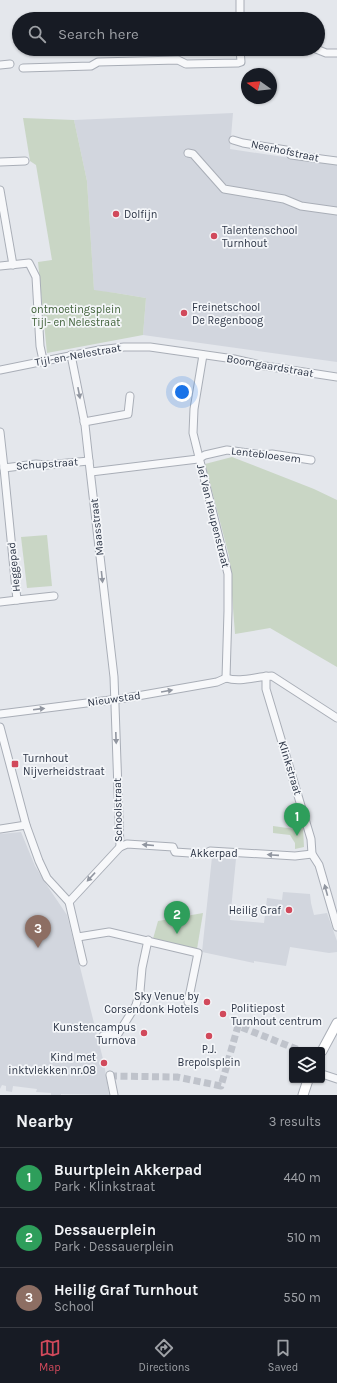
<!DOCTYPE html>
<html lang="en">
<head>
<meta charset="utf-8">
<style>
	body { margin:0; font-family:Karla,sans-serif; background:#20242c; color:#f1f3f6 }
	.controls { position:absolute; right:12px; bottom:12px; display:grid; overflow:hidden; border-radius:4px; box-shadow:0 1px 3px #0004 }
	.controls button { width:36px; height:36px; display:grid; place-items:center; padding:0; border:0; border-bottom:1px solid #363941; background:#171b24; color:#f1f3f6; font:20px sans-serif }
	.compass { position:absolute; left:241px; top:68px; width:36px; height:36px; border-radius:50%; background:#171b24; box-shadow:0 1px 3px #0004; rotate:285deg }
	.you { position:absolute; left:182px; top:392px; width:14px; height:14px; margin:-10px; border:3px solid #fff; border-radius:50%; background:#1a73e8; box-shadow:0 0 0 6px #1a73e833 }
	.badge { display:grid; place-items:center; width:26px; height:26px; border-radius:50%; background:#d1495b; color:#fff; font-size:13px; font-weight:700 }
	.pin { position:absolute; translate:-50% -33px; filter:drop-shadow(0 1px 2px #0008) }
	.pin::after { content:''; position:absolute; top:21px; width:14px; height:12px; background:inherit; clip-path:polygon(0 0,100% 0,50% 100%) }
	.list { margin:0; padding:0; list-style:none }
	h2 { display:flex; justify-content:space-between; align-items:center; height:52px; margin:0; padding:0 16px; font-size:17px }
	h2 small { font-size:13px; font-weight:400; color:#9ea1a6 }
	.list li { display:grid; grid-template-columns:26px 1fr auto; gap:12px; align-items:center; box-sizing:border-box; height:60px; padding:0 16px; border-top:1px solid #363941 }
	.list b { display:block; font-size:15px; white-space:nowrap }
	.list p { margin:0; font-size:13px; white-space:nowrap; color:#9ea1a6 }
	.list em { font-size:13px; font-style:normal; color:#9ea1a6 }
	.icon { flex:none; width:22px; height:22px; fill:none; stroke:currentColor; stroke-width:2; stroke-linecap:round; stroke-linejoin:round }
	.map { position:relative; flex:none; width:337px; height:1095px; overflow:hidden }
	.search { position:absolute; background:#171b24; box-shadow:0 1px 3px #0004; left:12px; right:12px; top:12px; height:44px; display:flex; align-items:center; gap:10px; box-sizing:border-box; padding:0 14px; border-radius:22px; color:#9ea1a6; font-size:15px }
	.sheet { height:232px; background:#171b24 }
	nav { display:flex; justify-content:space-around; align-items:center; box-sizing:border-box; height:56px; border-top:1px solid #363941; background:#171b24; font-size:11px; color:#9ea1a6 }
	nav a { display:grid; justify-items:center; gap:2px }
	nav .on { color:#d1495b }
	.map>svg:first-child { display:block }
	.built { fill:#d2d6de }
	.green { fill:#c9d6c5 }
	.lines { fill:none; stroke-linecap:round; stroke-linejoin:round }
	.street-tunnel { stroke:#bfc3cb; stroke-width:7; stroke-dasharray:7 3.5; stroke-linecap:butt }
	.street-casing { stroke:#a9aeb7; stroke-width:9 }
	.secondary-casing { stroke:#a9aeb7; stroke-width:11 }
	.street { stroke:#f7f8fa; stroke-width:7 }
	.secondary { stroke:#fff; stroke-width:9 }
	.oneway { fill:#9196a0 }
	.poi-dot { fill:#d1495b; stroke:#f4f6f9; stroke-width:1.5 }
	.labels { text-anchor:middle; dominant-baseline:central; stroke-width:3.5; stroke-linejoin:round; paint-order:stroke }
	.street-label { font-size:11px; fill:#2b3445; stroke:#f4f6f9 }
	.poi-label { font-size:11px; fill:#2b3445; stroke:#f4f6f9; text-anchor:start }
	.park-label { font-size:11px; fill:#3f6138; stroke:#f4f6f9 }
</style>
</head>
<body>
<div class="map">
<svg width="337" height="1095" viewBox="0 0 337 1095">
	<rect width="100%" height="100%" fill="#e4e7ec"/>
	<g class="built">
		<path d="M233,113L230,149L337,165V362L143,335L146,298L116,293L94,291L87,181L74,120Z"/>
		<path d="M21,832L35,866L46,884L67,915L104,1063L109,1095L61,1094V1095H51V1093L36,1092L37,1089L13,1086L12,1092L6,1091V1086L2,1085L0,1089V834Z"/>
		<path d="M212,857L236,859L230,920L264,923L267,898L282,900L283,892L310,894L311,903L314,915L327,913L337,941V952L329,953L290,947L286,966L254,961V963L202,952Z"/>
	</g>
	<g class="green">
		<path d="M23,118L74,120L87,181L94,290L116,293L146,298L143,335L47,353L38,262L52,260L36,165L30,161Z"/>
		<path d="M232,457L314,489L337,500V667L270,628L235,634L229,556L205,464Z"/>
		<path d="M47,535L52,586L27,588L21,537Z"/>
		<path d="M273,826L295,829L303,827L304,847L295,849V843L290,835L273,833Z"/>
		<path d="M203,913L196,955L151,946L158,921Z"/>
	</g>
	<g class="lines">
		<path class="street-tunnel" d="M110,1076L177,1077L221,1086L238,1026L299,1050"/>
		<defs>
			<g id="street">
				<path d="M240,0V19"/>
				<path d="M316,49L326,53H337"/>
				<path d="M0,65L10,64"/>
				<path d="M23,68L91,66L98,62L178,60L186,64L238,63L241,62L240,49"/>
				<path d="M233,140L243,143L286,150L291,155L337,161"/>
				<path d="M188,153L193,154L224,189L284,199L301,206L337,211"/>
				<path d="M0,162L25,161"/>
				<path d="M0,190L13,265"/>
				<path d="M0,266L29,263L36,277L40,346L43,360"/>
				<path d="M71,355L85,425L89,461L114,677L120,847"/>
				<path d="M203,355L194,409L193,433L228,574V611L226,678"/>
				<path d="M0,370L99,350L124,347H150L234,359L265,366L337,377"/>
				<path d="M84,422L128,414L130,396"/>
				<path d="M0,432L4,468L36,464L46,465L89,461"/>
				<path d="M91,472L198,459L205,455L227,450L262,455L272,454L311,460"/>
				<path d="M17,600L54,596"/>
				<path d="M0,602L17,600L4,468"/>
				<path d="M266,676V689L311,839L312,854L319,865L337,927"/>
				<path d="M226,678C241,683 257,676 272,676L337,718"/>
				<path d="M0,714L126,698L217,682L226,678"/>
				<path d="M0,727L26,825L39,861L47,878L69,902L83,962"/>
				<path d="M0,829L26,825"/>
				<path d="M69,902L120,847L127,844L173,847L175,852L205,854L210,851L295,856L312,854"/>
				<path d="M78,937L109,932L198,953L188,1002"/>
				<path d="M103,1036L118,1034L136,1005L140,991L142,968L148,940"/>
				<path d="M322,1074L337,1079"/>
				<path d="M110,1075L114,1095"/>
			</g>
			<g id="secondary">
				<path d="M322,1051L337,1023"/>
				<path d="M303,1095L308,1080"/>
			</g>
		</defs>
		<use href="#street" class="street-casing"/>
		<use href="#secondary" class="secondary-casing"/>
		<use href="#street" class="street"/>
		<use href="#secondary" class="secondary"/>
	</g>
	<defs><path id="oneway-solid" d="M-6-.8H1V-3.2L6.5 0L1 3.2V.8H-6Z"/></defs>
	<g class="oneway">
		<use href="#oneway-solid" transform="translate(79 393) rotate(79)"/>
		<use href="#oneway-solid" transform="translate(102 577) rotate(84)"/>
		<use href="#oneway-solid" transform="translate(167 691) rotate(-10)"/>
		<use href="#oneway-solid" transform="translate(39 709) rotate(-7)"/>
		<use href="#oneway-solid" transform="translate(116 738) rotate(88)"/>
		<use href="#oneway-solid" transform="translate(148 845) rotate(-175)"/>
		<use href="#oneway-solid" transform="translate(273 855) rotate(-176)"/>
		<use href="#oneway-solid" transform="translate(91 877) rotate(133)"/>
		<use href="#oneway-solid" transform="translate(326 890) rotate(-105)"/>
	</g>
	<g class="poi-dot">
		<circle cx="116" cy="214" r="4"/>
		<circle cx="214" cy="236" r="4"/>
		<circle cx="184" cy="313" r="4"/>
		<rect x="11" y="760" width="8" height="8" rx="2"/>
		<circle cx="289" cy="910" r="4"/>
		<circle cx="207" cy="1002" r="4"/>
		<circle cx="223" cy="1014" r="4"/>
		<circle cx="144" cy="1033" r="4"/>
		<circle cx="209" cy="1036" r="4"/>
		<circle cx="104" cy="1063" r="4"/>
	</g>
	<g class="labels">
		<g class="street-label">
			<text transform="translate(285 151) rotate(12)">Neerhofstraat</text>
			<text transform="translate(78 355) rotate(-10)">Tijl-en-Nelestraat</text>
			<text transform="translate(270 366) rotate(10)">Boomgaardstraat</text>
			<text transform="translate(266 455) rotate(7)">Lentebloesem</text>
			<text transform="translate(47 464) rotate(-4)">Schupstraat</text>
			<text transform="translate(213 516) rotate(76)">Jef Van Heupenstraat</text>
			<text transform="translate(97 527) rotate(-96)">Maasstraat</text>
			<text transform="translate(14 567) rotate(-96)">Heggepad</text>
			<text transform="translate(114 699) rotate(-8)">Nieuwstad</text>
			<text transform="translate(290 768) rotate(73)">Klinkstraat</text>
			<text transform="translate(118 810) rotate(-91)">Schoolstraat</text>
			<text x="214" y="853">Akkerpad</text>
		</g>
		<g class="poi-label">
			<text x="124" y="214">Dolfijn</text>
			<text x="222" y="230">Talentenschool<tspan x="222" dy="13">Turnhout</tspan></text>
			<text x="192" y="307">Freinetschool<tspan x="192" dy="13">De Regenboog</tspan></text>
			<text x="23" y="758">Turnhout<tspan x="23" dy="13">Nijverheidstraat</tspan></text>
			<text x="281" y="910" text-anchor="end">Heilig Graf</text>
			<text x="199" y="996" text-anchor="end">Sky Venue by<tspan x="199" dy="13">Corsendonk Hotels</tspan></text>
			<text x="231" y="1008">Politiepost<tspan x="231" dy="13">Turnhout centrum</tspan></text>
			<text x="136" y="1027" text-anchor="end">Kunstencampus<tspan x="136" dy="13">Turnova</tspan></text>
			<text x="209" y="1049" text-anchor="middle">P.J.<tspan x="209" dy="13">Brepolsplein</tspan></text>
			<text x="96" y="1057" text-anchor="end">Kind met<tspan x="96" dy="13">inktvlekken nr.08</tspan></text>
		</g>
		<g class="park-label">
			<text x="76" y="309">ontmoetingsplein<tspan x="76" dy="13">Tijl- en Nelestraat</tspan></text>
		</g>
	</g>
</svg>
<div class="controls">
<button><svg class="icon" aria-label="layers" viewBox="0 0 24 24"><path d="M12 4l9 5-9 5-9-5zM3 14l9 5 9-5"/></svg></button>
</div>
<svg class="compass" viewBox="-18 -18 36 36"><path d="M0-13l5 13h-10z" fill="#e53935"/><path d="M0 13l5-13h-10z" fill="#9ea1a6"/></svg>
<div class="you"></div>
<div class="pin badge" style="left:297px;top:836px;background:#2e9e5b">1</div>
<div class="pin badge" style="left:177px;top:934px;background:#2e9e5b">2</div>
<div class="pin badge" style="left:38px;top:948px;background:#8d6e63">3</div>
<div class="search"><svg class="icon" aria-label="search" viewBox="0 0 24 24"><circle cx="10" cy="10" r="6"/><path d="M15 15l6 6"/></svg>Search here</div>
</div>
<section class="sheet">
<h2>Nearby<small>3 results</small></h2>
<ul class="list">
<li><span class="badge" style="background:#2e9e5b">1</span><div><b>Buurtplein Akkerpad</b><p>Park · Klinkstraat</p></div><em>440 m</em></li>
<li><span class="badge" style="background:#2e9e5b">2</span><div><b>Dessauerplein</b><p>Park · Dessauerplein</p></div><em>510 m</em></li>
<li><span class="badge" style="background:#8d6e63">3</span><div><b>Heilig Graf Turnhout</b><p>School</p></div><em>550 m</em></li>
</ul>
</section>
<nav>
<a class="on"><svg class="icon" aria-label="map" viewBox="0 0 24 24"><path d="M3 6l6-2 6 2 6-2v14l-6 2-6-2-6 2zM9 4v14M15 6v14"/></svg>Map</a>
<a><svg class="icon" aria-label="directions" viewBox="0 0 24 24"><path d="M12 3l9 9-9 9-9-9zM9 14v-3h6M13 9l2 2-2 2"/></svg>Directions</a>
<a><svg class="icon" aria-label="saved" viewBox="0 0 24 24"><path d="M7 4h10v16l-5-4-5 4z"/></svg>Saved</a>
</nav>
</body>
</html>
